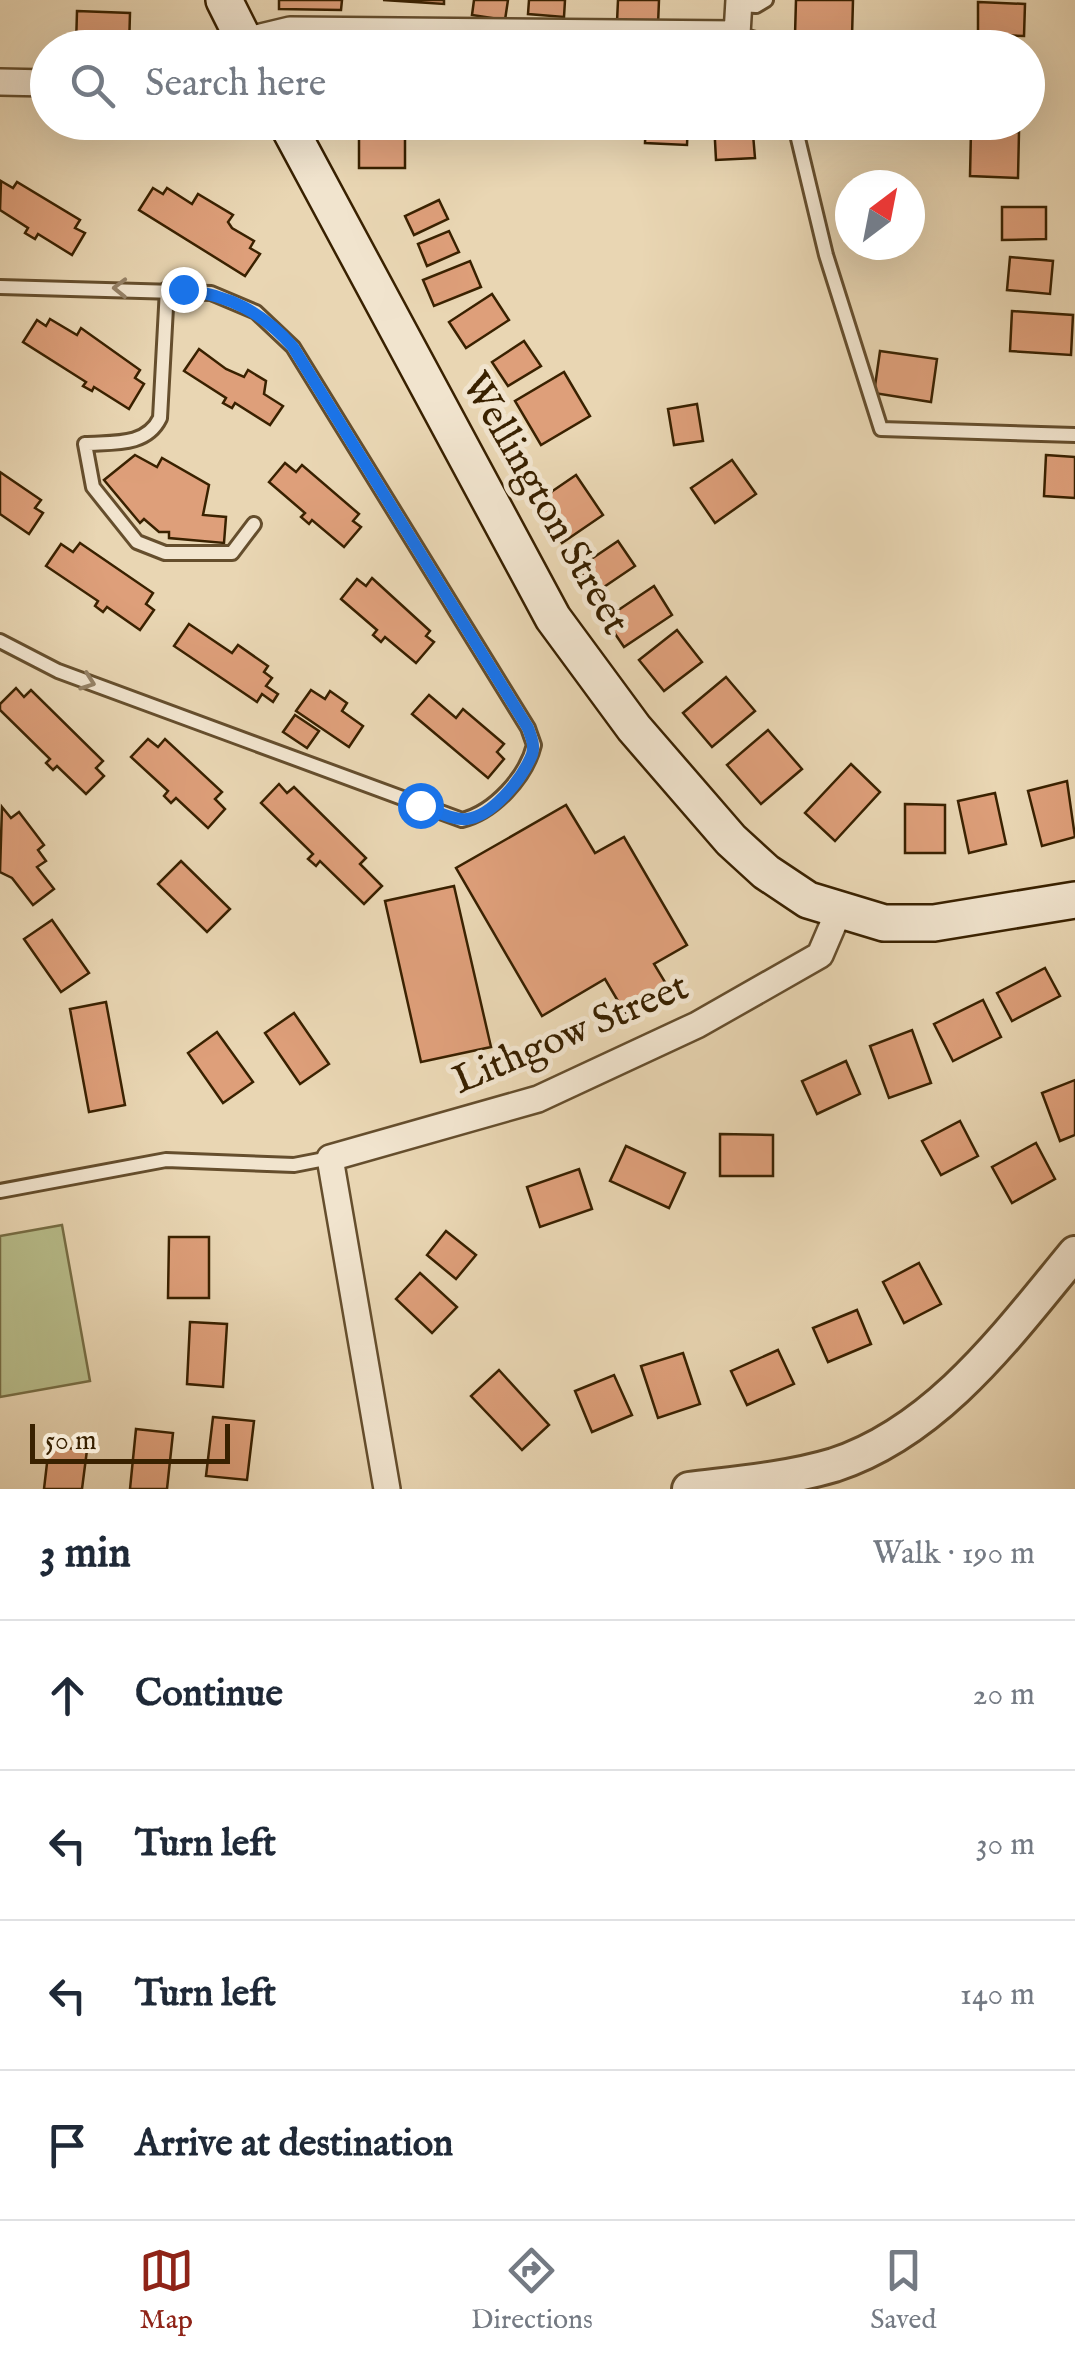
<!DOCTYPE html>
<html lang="en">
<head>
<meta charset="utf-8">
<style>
	body { margin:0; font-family:"IM FELL English",serif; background:#f2f2f3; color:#1f2937 }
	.compass { position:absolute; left:835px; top:170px; width:90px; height:90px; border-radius:50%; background:#fff; box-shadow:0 10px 40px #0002; rotate:32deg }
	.scale { position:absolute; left:30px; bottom:25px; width:200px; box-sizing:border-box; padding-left:10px; border:5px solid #392100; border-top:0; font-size:28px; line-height:35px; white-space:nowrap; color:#392100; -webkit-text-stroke:8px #f1e4ce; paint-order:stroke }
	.stop { position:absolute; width:30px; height:30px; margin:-22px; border:8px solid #1a73e8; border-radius:50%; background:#fff }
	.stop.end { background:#1a73e8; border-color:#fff; box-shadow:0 2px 10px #0008 }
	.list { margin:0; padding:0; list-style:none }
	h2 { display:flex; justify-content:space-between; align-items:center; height:130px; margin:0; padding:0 40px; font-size:42px }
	h2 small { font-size:32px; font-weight:400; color:#747a83 }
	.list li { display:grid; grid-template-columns:65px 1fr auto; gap:30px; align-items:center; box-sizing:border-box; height:150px; padding:0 40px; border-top:2px solid #e0e1e3 }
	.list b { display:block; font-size:38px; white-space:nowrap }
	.list em { font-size:32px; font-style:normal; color:#747a83 }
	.icon { flex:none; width:55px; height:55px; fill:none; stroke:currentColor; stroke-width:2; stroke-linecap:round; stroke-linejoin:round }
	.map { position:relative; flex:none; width:1075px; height:1489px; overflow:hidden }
	.search { position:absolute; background:#fff; box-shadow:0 10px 40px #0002; left:30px; right:30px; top:30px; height:110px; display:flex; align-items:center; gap:25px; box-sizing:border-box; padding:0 35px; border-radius:55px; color:#747a83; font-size:38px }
	.sheet { height:730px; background:#fff }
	nav { display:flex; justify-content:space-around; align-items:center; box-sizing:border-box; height:140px; border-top:2px solid #e0e1e3; background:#fff; font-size:28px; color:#747a83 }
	nav a { display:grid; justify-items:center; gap:5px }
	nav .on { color:#8f2418 }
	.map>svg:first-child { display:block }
	.green { fill:#b8bd8b; stroke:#786f46; stroke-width:2.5 }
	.building { fill:#de9f7a; stroke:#392100; stroke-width:2.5 }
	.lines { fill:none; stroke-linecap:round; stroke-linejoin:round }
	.service-casing { stroke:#654e2d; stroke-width:18 }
	.minor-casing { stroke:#654e2d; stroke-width:30 }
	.tertiary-casing { stroke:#654e2d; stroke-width:38 }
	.secondary-casing { stroke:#392100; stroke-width:40 }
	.service { stroke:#f1e4ce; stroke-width:12 }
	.minor { stroke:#f1e4ce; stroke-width:25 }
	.tertiary { stroke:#f1e4ce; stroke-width:32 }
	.secondary { stroke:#f1e4ce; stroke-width:35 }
	.oneway { stroke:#958267 }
	.route { stroke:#1a73e8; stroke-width:12 }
	.labels { text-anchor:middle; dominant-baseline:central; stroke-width:10; stroke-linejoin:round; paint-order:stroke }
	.street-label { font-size:40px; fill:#392100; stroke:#f1e4ce }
</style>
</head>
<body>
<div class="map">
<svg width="1075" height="1489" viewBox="0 0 1075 1489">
	<rect width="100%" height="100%" fill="#e9d6b3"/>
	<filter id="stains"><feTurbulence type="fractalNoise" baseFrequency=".002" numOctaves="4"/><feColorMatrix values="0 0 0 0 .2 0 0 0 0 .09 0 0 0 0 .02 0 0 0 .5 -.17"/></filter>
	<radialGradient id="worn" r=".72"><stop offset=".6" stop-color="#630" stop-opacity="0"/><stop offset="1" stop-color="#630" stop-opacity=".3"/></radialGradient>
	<path class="green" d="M62,1225L90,1381L0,1397V1236Z"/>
	<g class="building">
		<path d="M279,0H342L341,10L279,9Z"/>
		<path d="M383,0H444V4Z"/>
		<path d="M474,0H508L505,20L472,15Z"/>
		<path d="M529,0H565L564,17L528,14Z"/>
		<path d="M618,0H659L658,25L617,22Z"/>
		<path d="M796,0H853L852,37L795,35Z"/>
		<path d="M978,2L1025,4L1024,36L978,34Z"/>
		<path d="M77,11L130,13L129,48L76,46Z"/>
		<rect x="359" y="122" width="46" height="46"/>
		<path d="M510,122H555V132L510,131Z"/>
		<path d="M591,122H635V134L592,135Z"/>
		<path d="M646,122H688L687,145L645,143Z"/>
		<path d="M714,122H752L755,158L716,160Z"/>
		<path d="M971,131L1019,132L1018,178L970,176Z"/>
		<path d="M1,181L13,188L17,182L80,220L75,228L85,233L72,255L38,234L35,239L25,233L28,228L0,210Z"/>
		<path d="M153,188L163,194L167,188L192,204L198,194L233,215L228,222L232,228L254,241L250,248L260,254L245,276L139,210Z"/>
		<path d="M439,200L448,219L414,235L405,216Z"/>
		<path d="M1002,207H1046V239L1002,240Z"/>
		<path d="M449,231L459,252L427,266L418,244Z"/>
		<path d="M1010,257L1053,261L1050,294L1007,290Z"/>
		<path d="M470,261L481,287L434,306L423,280Z"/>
		<path d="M492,294L509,320L466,348L449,322Z"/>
		<path d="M1012,311L1073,315L1071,355L1010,351Z"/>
		<path d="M50,319L77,335L81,328L140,370L135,378L144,384L129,409L94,387L92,391L83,386L86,382L23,342L37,320L46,326Z"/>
		<path d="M524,341L541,366L508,386L492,362Z"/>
		<path d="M199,349L226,369L244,377L248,370L266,381L264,394L283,406L270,425L235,403L232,408L223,403L226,398L184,371Z"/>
		<path d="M880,351L937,359L931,402L874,393Z"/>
		<path d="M564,372L590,416L541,445L515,401Z"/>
		<path d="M697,404L703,441L674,445L668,409Z"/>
		<path d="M135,455L157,467L162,458L209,485L203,515L226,517L224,543L169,538V532H159L144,519L140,523L104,480Z"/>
		<path d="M1046,455L1075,457V498L1044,496Z"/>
		<path d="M732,460L756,494L715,523L691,488Z"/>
		<path d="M285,463L296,472L302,465L359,514L353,521L361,527L344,547L312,520L309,524L301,517L305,513L269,482Z"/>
		<path d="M0,472L41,500L35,508L43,513L29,534L0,514Z"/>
		<path d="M576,475L603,515L562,543L535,503Z"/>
		<path d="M618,541L635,566L595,593L578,568Z"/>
		<path d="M80,543L153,593L146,604L154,610L140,630L107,607L103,612L95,606L98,601L46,566L61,544L73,552Z"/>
		<path d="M372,578L430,631L426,636L434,642L416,663L385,637L381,642L373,635L377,630L341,599L357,579L366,586Z"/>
		<path d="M654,586L672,615L624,647L605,619Z"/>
		<path d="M189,624L232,653L238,645L268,666L264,672L272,678L266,686L278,694L273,702L262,694L257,702L174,646Z"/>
		<path d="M677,630L702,662L664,691L639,660Z"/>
		<path d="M726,677L755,711L712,747L683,713Z"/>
		<path d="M16,688L24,697L31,690L103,761L96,768L104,776L86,794L57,766L53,770L46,763L50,759L0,710V704Z"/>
		<path d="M311,690L325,699L330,691L347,703L342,711L363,726L349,747L296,711Z"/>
		<path d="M429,695L456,718L463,709L504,744L497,752L504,759L488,778L412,714Z"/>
		<path d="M295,715L319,731L307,748L283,732Z"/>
		<path d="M768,730L802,769L761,804L727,765Z"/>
		<path d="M148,739L158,747L165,739L222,792L215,799L225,809L208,828L176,798L171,803L164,796L168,791L131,757Z"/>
		<path d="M851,764L880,792L835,841L805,813Z"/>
		<path d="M1067,781L1075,837L1042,846L1028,791Z"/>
		<path d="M279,784L287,793L294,787L366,858L360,864L382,886L364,904L320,861L316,866L308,859L313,854L261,803Z"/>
		<path d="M995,793L1006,844L969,853L958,801Z"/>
		<path d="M905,804L945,805V853H905Z"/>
		<path d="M566,805L595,853L624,837L687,945L654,964L668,987L625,1013L605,979L542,1016L456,868Z"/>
		<path d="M2,807L11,818L19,812L44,845L38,850L46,861L37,867L54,889L33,905L12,878L0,872Z"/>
		<path d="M181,861L230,909L207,932L158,884Z"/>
		<path d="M454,886L491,1047L421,1062L385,901Z"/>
		<path d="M52,920L89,973L61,992L24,939Z"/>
		<path d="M1045,968L1060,996L1012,1021L997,993Z"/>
		<path d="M983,1000L1001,1037L953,1061L934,1024Z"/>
		<path d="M106,1002L125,1105L89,1112L70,1009Z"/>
		<path d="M294,1013L329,1064L300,1084L265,1033Z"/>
		<path d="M912,1030L931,1083L889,1098L870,1046Z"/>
		<path d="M217,1032L253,1082L223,1103L188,1053Z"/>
		<path d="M846,1061L860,1094L817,1114L802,1081Z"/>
		<path d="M1075,1080V1135L1060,1141L1042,1093Z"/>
		<path d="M960,1121L978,1156L941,1175L922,1141Z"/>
		<path d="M720,1134L773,1135V1176H720Z"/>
		<path d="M1036,1143L1055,1179L1012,1203L992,1167Z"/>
		<path d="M626,1146L685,1173L669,1208L610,1181Z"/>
		<path d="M579,1169L592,1209L540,1227L527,1187Z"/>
		<path d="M446,1231L476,1255L456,1279L427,1255Z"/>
		<path d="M169,1237H209V1298H168Z"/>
		<path d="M919,1263L941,1304L904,1323L883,1282Z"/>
		<path d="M420,1273L457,1307L432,1333L396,1299Z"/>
		<path d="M857,1310L871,1344L828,1362L813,1328Z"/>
		<path d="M190,1322L227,1324L223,1387L187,1384Z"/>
		<path d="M778,1350L794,1384L747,1405L731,1371Z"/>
		<path d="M683,1353L700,1404L658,1418L641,1366Z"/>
		<path d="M499,1370L549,1425L522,1450L471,1396Z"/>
		<path d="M614,1375L632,1415L592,1432L575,1391Z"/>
		<path d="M213,1417L254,1421L247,1480L206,1476Z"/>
		<path d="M136,1429L173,1433L167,1489H130Z"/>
		<path d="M49,1446L87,1450L82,1489H44Z"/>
	</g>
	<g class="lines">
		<defs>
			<g id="service">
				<path d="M739,5L756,6L766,0"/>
				<path d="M737,34L766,42L768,48"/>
				<path d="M794,122L826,255L881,429L1075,435"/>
				<path d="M0,287L211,293L256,312L293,347L528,728L534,745C526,777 494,812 462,820L58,671L0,641"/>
				<path d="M167,289L160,418C146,447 112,442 85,444L93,487L137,542L165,553H232L254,524"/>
				<path d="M0,1191L166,1160L294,1165L330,1158"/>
			</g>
			<g id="minor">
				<path d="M244,41L290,30L737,34L739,0"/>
				<path d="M0,82L48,83"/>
				<path d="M387,1489L330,1158L538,1099L697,1025L820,955L838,913"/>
			</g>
			<path id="tertiary" d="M689,1489C737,1483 787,1479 834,1465C938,1431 1008,1334 1075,1253"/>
			<g id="secondary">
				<path d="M224,0L248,48"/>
				<path d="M286,122L553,618L634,728L731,840L766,872L808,900L884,923H934L1075,900"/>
			</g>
		</defs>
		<use href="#service" class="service-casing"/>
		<use href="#minor" class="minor-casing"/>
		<use href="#tertiary" class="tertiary-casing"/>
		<use href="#secondary" class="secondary-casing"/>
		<use href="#service" class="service"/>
		<use href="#minor" class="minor"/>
		<use href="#tertiary" class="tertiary"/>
		<use href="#secondary" class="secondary"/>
	</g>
	<defs><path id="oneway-chevron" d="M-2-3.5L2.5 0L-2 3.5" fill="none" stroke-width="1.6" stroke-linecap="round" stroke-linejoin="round" transform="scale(2.5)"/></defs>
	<g class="oneway">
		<use href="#oneway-chevron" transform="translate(120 288) rotate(-179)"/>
		<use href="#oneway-chevron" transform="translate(88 682) rotate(20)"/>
	</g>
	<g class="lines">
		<path class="route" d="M183,289C230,296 261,311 293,347L528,728C532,739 536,748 530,759C520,781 492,816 467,819C453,821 434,810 420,805"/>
	</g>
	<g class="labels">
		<g class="street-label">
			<text transform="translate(544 504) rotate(60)">Wellington Street</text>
			<text transform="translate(571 1035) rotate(-23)">Lithgow Street</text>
		</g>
	</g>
	<rect width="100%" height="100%" filter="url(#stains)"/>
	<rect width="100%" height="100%" fill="url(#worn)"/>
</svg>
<svg class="compass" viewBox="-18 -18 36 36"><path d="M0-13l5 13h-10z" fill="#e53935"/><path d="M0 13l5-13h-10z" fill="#747a83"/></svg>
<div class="scale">50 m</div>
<div class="stop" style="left:420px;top:805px"></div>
<div class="stop end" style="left:183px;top:289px"></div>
<div class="search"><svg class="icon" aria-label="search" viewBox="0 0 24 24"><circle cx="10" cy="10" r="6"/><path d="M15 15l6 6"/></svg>Search here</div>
</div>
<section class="sheet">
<h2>3 min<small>Walk · 190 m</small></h2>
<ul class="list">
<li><svg class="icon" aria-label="ahead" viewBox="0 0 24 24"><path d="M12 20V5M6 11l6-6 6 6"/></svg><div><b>Continue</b></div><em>20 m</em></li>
<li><svg class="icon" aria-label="left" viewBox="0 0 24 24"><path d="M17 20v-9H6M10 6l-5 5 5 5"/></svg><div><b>Turn left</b></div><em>30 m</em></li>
<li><svg class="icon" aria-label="left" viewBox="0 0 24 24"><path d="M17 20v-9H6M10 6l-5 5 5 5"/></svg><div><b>Turn left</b></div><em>140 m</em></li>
<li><svg class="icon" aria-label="arrive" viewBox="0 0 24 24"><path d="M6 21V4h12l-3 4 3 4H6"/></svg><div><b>Arrive at destination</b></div></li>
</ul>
</section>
<nav>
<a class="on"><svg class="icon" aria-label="map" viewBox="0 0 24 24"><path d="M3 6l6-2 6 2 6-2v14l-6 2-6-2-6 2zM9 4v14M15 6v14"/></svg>Map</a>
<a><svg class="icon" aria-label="directions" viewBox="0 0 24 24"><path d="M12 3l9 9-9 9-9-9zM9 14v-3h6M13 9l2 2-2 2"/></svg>Directions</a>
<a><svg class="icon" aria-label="saved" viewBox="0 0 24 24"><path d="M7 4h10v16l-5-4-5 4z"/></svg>Saved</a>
</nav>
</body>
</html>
